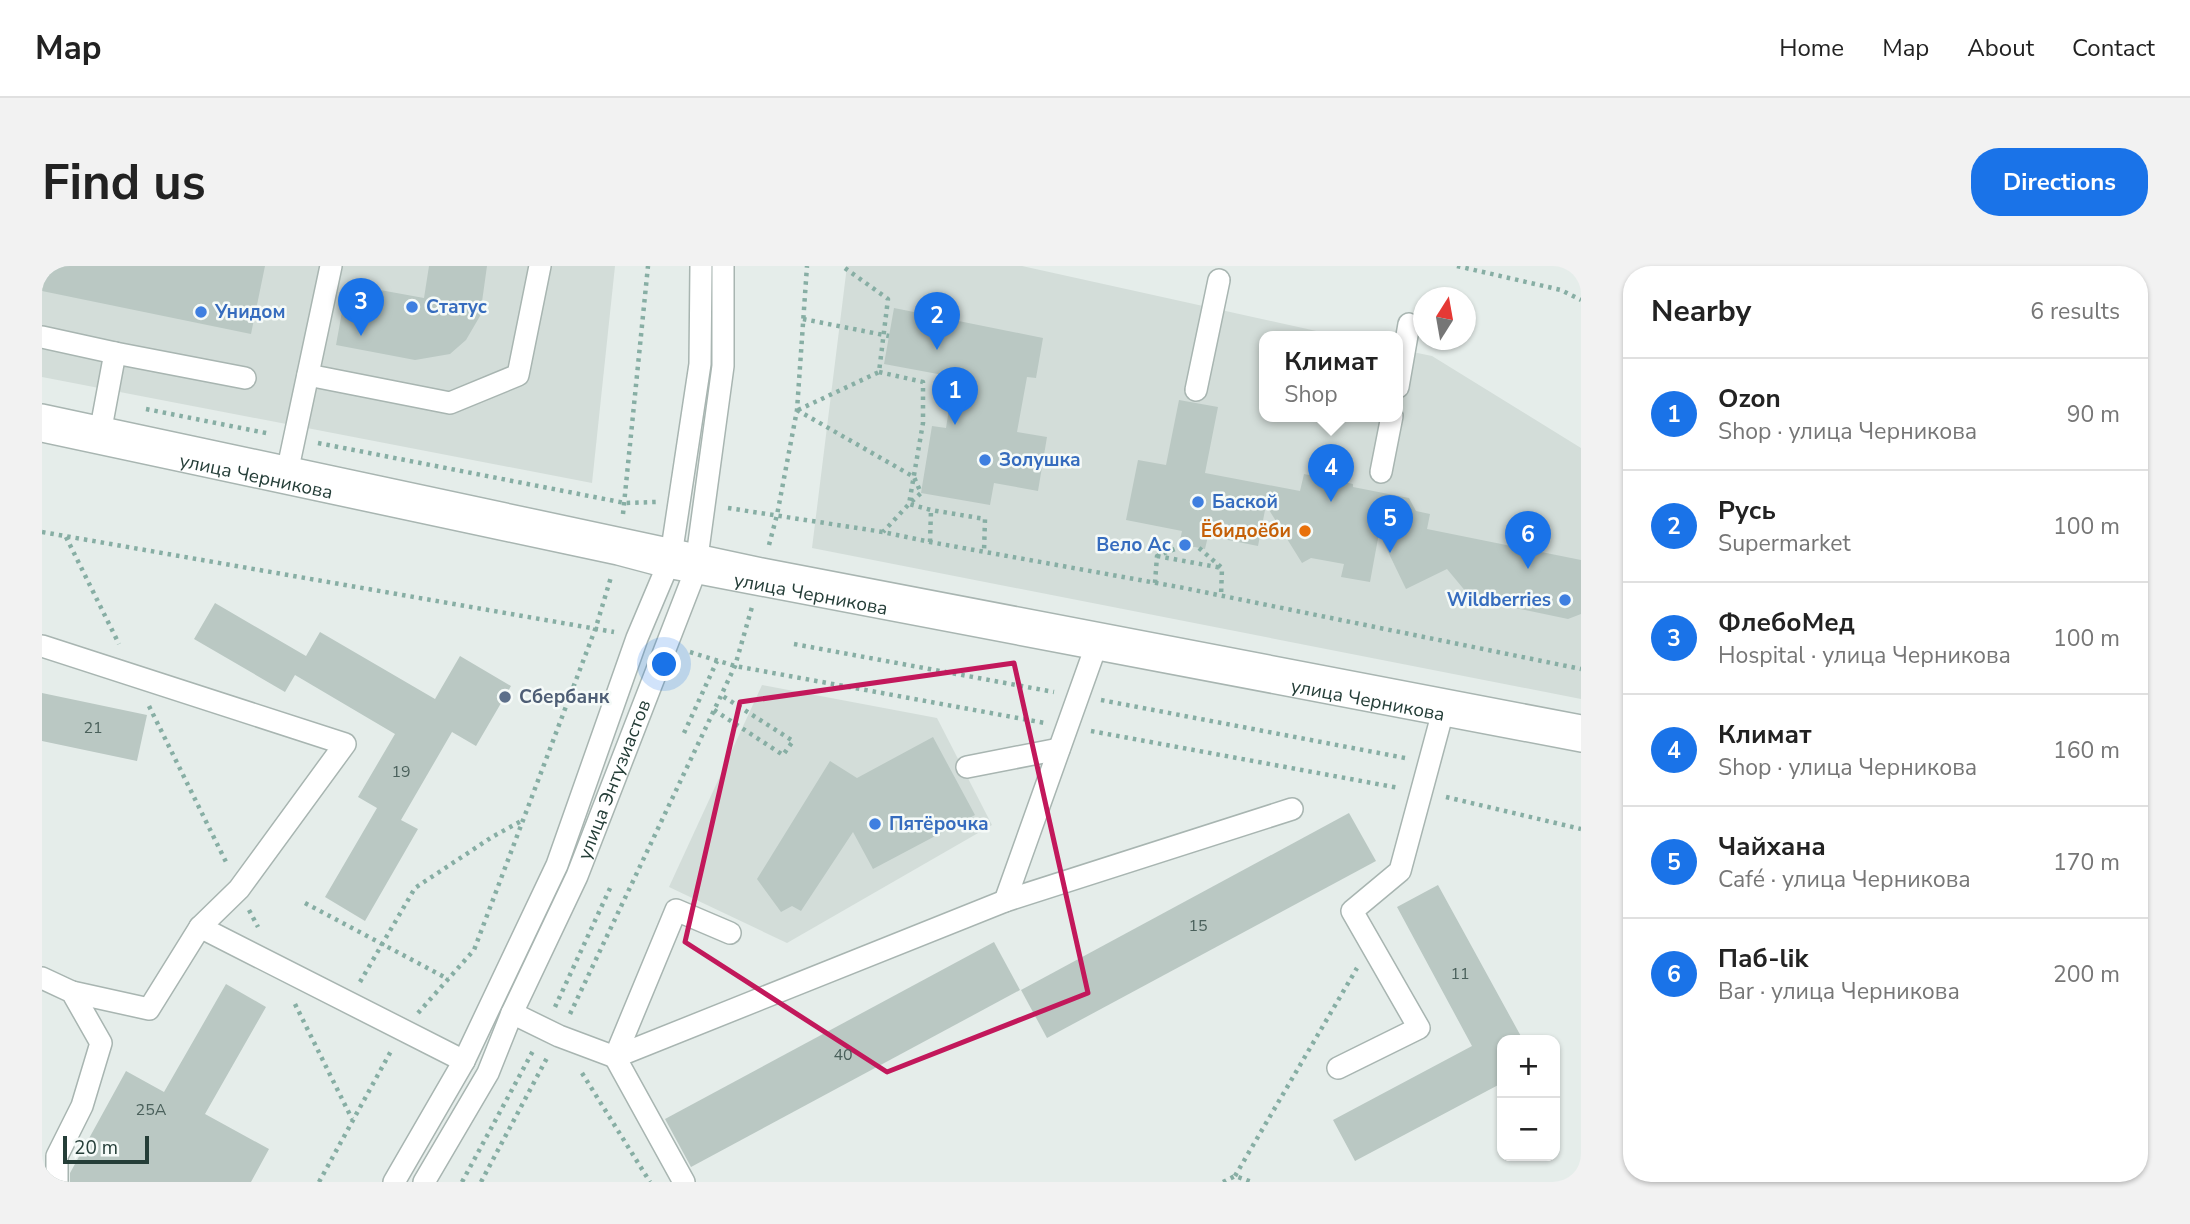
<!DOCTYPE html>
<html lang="en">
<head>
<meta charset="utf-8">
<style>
	body { margin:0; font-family:"Nunito Sans",sans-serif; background:#f2f2f2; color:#222 }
	.controls { position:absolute; right:21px; bottom:21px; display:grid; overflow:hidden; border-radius:14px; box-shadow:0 2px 5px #0004 }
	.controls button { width:63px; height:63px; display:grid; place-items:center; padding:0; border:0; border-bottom:2px solid #e0e0e0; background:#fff; color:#222; font:35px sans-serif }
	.compass { position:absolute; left:1371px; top:21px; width:63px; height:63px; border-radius:50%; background:#fff; box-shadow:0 2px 5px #0004; rotate:11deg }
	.scale { position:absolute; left:21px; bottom:18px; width:86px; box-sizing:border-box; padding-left:7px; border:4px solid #253e38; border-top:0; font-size:19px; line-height:24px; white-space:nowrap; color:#253e38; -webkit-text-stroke:5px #f5faf8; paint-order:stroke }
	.you { position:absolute; left:623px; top:399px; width:24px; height:24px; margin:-18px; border:5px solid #fff; border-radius:50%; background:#1a73e8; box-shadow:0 0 0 10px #1a73e833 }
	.badge { display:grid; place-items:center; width:46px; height:46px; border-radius:50%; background:#1a73e8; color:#fff; font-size:23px; font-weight:700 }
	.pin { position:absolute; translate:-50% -58px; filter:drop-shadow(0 2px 4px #0008) }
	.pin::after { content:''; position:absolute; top:37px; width:24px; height:21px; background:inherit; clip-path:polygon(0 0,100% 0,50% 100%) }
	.popup { position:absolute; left:1217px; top:65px; width:144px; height:91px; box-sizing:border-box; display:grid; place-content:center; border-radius:14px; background:#fff; filter:drop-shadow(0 2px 5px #0005); font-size:23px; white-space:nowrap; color:#767676 }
	.popup b { font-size:26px; color:#222 }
	.popup::after { content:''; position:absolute; left:50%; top:100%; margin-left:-14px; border:14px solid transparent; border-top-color:#fff }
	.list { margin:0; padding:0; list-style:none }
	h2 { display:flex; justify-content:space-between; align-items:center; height:91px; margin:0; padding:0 28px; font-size:30px }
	h2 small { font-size:23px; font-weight:400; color:#767676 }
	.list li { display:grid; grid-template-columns:46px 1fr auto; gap:21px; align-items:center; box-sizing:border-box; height:112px; padding:0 28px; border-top:2px solid #e0e0e0 }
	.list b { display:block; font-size:26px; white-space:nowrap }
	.list p { margin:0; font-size:23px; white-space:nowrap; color:#767676 }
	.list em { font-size:23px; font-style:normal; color:#767676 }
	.map { position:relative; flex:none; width:1539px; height:916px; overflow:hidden; border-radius:28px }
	header { display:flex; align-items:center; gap:42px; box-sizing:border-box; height:98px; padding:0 35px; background:#fff; border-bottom:2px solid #e0e0e0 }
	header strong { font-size:33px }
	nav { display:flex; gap:38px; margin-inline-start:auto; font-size:24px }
	.intro { display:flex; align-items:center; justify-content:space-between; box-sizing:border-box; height:168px; padding:0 42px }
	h1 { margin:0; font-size:49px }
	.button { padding:18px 32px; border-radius:28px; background:#1a73e8; color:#fff; font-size:24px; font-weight:700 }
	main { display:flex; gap:42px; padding:0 42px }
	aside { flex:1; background:#fff; border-radius:28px; box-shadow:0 2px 5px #0004 }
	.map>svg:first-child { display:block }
	.built { fill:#d3ddd9 }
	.building { fill:#bac8c3 }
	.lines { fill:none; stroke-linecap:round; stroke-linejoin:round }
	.minor-casing { stroke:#a8b5b1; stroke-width:24 }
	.path { stroke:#87aea4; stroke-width:4.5; stroke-dasharray:3.5 5; stroke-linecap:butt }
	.minor { stroke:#fff; stroke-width:21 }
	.marked { fill:none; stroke:#c2185b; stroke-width:5; stroke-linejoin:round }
	.shop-dot { fill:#3f7fe0; stroke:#f5faf8; stroke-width:2.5 }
	.food-dot { fill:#e8710a; stroke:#f5faf8; stroke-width:2.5 }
	.service-dot { fill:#5c6f8a; stroke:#f5faf8; stroke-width:2.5 }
	.labels { text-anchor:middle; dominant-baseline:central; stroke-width:5; stroke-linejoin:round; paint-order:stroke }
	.number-label { font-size:16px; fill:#4a605b }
	.shop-label { font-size:19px; font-weight:bold; fill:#366cbe; stroke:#f5faf8; text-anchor:start }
	.street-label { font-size:19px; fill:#253e38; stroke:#f5faf8 }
	.food-label { font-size:19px; font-weight:bold; fill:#c56008; stroke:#f5faf8; text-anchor:end }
	.service-label { font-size:19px; font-weight:bold; fill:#4e5e75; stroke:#f5faf8; text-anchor:start }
</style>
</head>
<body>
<header>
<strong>Map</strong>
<nav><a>Home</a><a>Map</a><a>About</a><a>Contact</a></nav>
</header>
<div class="intro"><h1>Find us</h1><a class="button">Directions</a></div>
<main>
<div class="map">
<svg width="1539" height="916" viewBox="0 0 1539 916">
	<rect width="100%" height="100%" fill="#e5edea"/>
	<g class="built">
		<path d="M0,0H573L550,217L0,111Z"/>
		<path d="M805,0H980L1297,70H1222V150H1356V83L1390,90L1539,182V433L770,282Z"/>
		<path d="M720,419L895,452L950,559L745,677L627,621Z"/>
	</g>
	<g class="building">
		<path d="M0,0H223L209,68L0,25Z"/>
		<path d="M387,0H445L438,50L424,74L408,88L373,94L294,79L305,18L382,32Z"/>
		<path d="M852,42L1001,72L994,112L985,111L975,166L1005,171L996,225L952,217L948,239L879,227L890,160L904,162L912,111L842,98Z"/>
		<path d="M1137,134L1176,141L1163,207L1258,225L1262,208L1311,218V221L1367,232L1374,245L1388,248L1385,263L1539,294V348L1526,353L1430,333L1405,303L1364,323L1337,267L1328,316L1299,311L1302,298L1269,292L1260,297L1224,239L1216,280L1166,270L1163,283L1137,278L1140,265L1084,254L1096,194L1124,199Z"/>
		<path d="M173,337L264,390L278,366L393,433L418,390L469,420L434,480L410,466L359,554L376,563L323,655L283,631L335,542L316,531L353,468L253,409L243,426L152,373Z"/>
		<path d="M0,427L105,449L95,495L0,475Z"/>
		<path d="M891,471L933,549L831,603L811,566L759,645L750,640L739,646L715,613L788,495L815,512Z"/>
		<path d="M1307,547L1334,595L1005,772L979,724Z"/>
		<path d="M1396,619L1481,774H1460V817L1313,895L1291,854L1430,780L1355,641Z"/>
		<path d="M952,676L978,724L649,901L623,853Z"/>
		<path d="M184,718L224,741L163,848L227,883L209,916H28V907L84,805L122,826Z"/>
	</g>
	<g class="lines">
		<defs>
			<g id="minor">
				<path d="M0,71L73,87"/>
				<path d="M266,109L408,137L476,109L498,0"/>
				<path d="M1356,121L1367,58"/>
				<path d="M1154,124L1177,14"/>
				<path d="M0,149L720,303L1539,460"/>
				<path d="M59,162L73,87L203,112"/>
				<path id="s1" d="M0,165L576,288L625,301L1539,475"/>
				<path d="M246,202L289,0"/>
				<path d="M1339,206L1350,150"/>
				<path d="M0,380L303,478L197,623L158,661L107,743L30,726"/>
				<path d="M925,501L1017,483"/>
				<path d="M963,635L1053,383"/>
				<path d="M158,661L422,795"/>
				<path d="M0,712L30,726L59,777L40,840L15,890V916"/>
				<path d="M470,747L517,770L573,791L634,644L688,667"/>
				<path d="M1296,802L1377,762L1310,645L1358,605L1400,449"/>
				<path d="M352,916L422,795L515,599L595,372L625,301L630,283L658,98L659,0"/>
				<path id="s2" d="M382,916L446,807L470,747L535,610L653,306L681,100V0"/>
				<path d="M642,916L573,791L963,635L1250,543"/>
			</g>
		</defs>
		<use href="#minor" class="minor-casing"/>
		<g class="path">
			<path d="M1415,0L1519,24L1539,34"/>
			<path d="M761,53L847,70"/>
			<path d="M837,106L881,116V157L867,238L841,266"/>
			<path d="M104,143L229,168"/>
			<path d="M755,144L872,211L879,227L867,238L889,244L943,253L942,286"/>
			<path d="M756,144L837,106L846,33L800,0"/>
			<path d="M276,177L583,237L614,236"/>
			<path d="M686,242L841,266L888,276L1142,322L1539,403"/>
			<path d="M581,248L606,0"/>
			<path d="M0,266L572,366"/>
			<path d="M24,271L77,378"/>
			<path d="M888,276L889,244"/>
			<path d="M727,279L735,249L755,144L765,0"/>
			<path d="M1157,282L1180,302L1179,330"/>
			<path d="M1115,290L1180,302"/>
			<path d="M1113,317L1115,290L1143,279"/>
			<path d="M752,378L1012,426"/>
			<path d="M648,386L693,400L1003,457"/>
			<path d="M1059,434L1363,492"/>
			<path d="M107,440L185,598"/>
			<path d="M672,444L741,489L751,475L679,429"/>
			<path d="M1049,465L1357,522"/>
			<path d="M642,467L675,395"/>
			<path d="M1404,531L1539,563"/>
			<path d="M263,637L406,713"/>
			<path d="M207,644L216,661"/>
			<path d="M318,716L373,622L450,571L481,554"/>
			<path d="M253,738L310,853"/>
			<path d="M513,741L570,618"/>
			<path d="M376,747L432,684L554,361L569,311"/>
			<path d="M528,748L693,400L710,341"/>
			<path d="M540,807L608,916"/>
			<path d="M1193,910L1315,702"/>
			<path d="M277,916L349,785"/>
			<path d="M420,916L492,783"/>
			<path d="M439,916L506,790"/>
			<path d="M1181,916L1193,910L1210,916"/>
			<path d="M1537,916L1539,899"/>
		</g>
		<use href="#minor" class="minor"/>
	</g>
	<path class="marked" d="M972,397L1046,727L845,806L643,676L698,436Z"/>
	<g class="shop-dot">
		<circle cx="370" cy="41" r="7"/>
		<circle cx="159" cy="46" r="7"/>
		<circle cx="943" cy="194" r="7"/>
		<circle cx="1156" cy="236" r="7"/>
		<circle cx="1143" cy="279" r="7"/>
		<circle cx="1523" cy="334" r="7"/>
		<circle cx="833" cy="558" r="7"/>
	</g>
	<circle class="food-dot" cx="1263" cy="265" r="7"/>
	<circle class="service-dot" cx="463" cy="431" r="7"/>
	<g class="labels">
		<g class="number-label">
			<text x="51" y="462">21</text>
			<text x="359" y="506">19</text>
			<text x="1156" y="660">15</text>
			<text x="1418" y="708">11</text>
			<text x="801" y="789">40</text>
			<text x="109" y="844">25А</text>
		</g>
		<g class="shop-label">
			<text x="384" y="41">Статус</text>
			<text x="173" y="46">Унидом</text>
			<text x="957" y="194">Золушка</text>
			<text x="1170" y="236">Баской</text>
			<text x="1129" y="279" text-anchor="end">Вело Ас</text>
			<text x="1509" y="334" text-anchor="end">Wildberries</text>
			<text x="847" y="558">Пятёрочка</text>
		</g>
		<g class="street-label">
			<text stroke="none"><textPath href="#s1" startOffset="219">улица Черникова</textPath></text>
			<text stroke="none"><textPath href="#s1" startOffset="786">улица Черникова</textPath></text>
			<text stroke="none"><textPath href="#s1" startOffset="1353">улица Черникова</textPath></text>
			<text stroke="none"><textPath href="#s2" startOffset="446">улица Энтузиастов</textPath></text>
		</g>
		<g class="food-label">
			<text x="1249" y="265">Ёбидоёби</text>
		</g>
		<g class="service-label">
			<text x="477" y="431">Сбербанк</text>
		</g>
	</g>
</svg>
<div class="controls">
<button>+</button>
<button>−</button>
</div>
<svg class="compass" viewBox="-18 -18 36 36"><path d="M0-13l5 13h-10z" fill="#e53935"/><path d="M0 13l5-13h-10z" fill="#767676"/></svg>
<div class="scale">20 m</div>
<div class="you"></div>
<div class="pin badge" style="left:913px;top:159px">1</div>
<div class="pin badge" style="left:895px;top:84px">2</div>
<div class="pin badge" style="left:319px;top:70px">3</div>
<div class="pin badge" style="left:1289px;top:236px">4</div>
<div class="popup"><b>Климат</b>Shop</div>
<div class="pin badge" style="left:1348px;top:287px">5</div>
<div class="pin badge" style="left:1486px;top:303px">6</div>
</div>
<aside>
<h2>Nearby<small>6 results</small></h2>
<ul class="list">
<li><span class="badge">1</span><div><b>Ozon</b><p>Shop · улица Черникова</p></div><em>90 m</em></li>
<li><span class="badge">2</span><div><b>Русь</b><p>Supermarket</p></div><em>100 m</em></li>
<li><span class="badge">3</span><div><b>ФлебоМед</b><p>Hospital · улица Черникова</p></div><em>100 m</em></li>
<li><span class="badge">4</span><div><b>Климат</b><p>Shop · улица Черникова</p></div><em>160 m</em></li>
<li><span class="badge">5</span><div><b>Чайхана</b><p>Café · улица Черникова</p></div><em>170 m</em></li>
<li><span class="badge">6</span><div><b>Паб-lik</b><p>Bar · улица Черникова</p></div><em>200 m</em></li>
</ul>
</aside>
</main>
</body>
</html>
